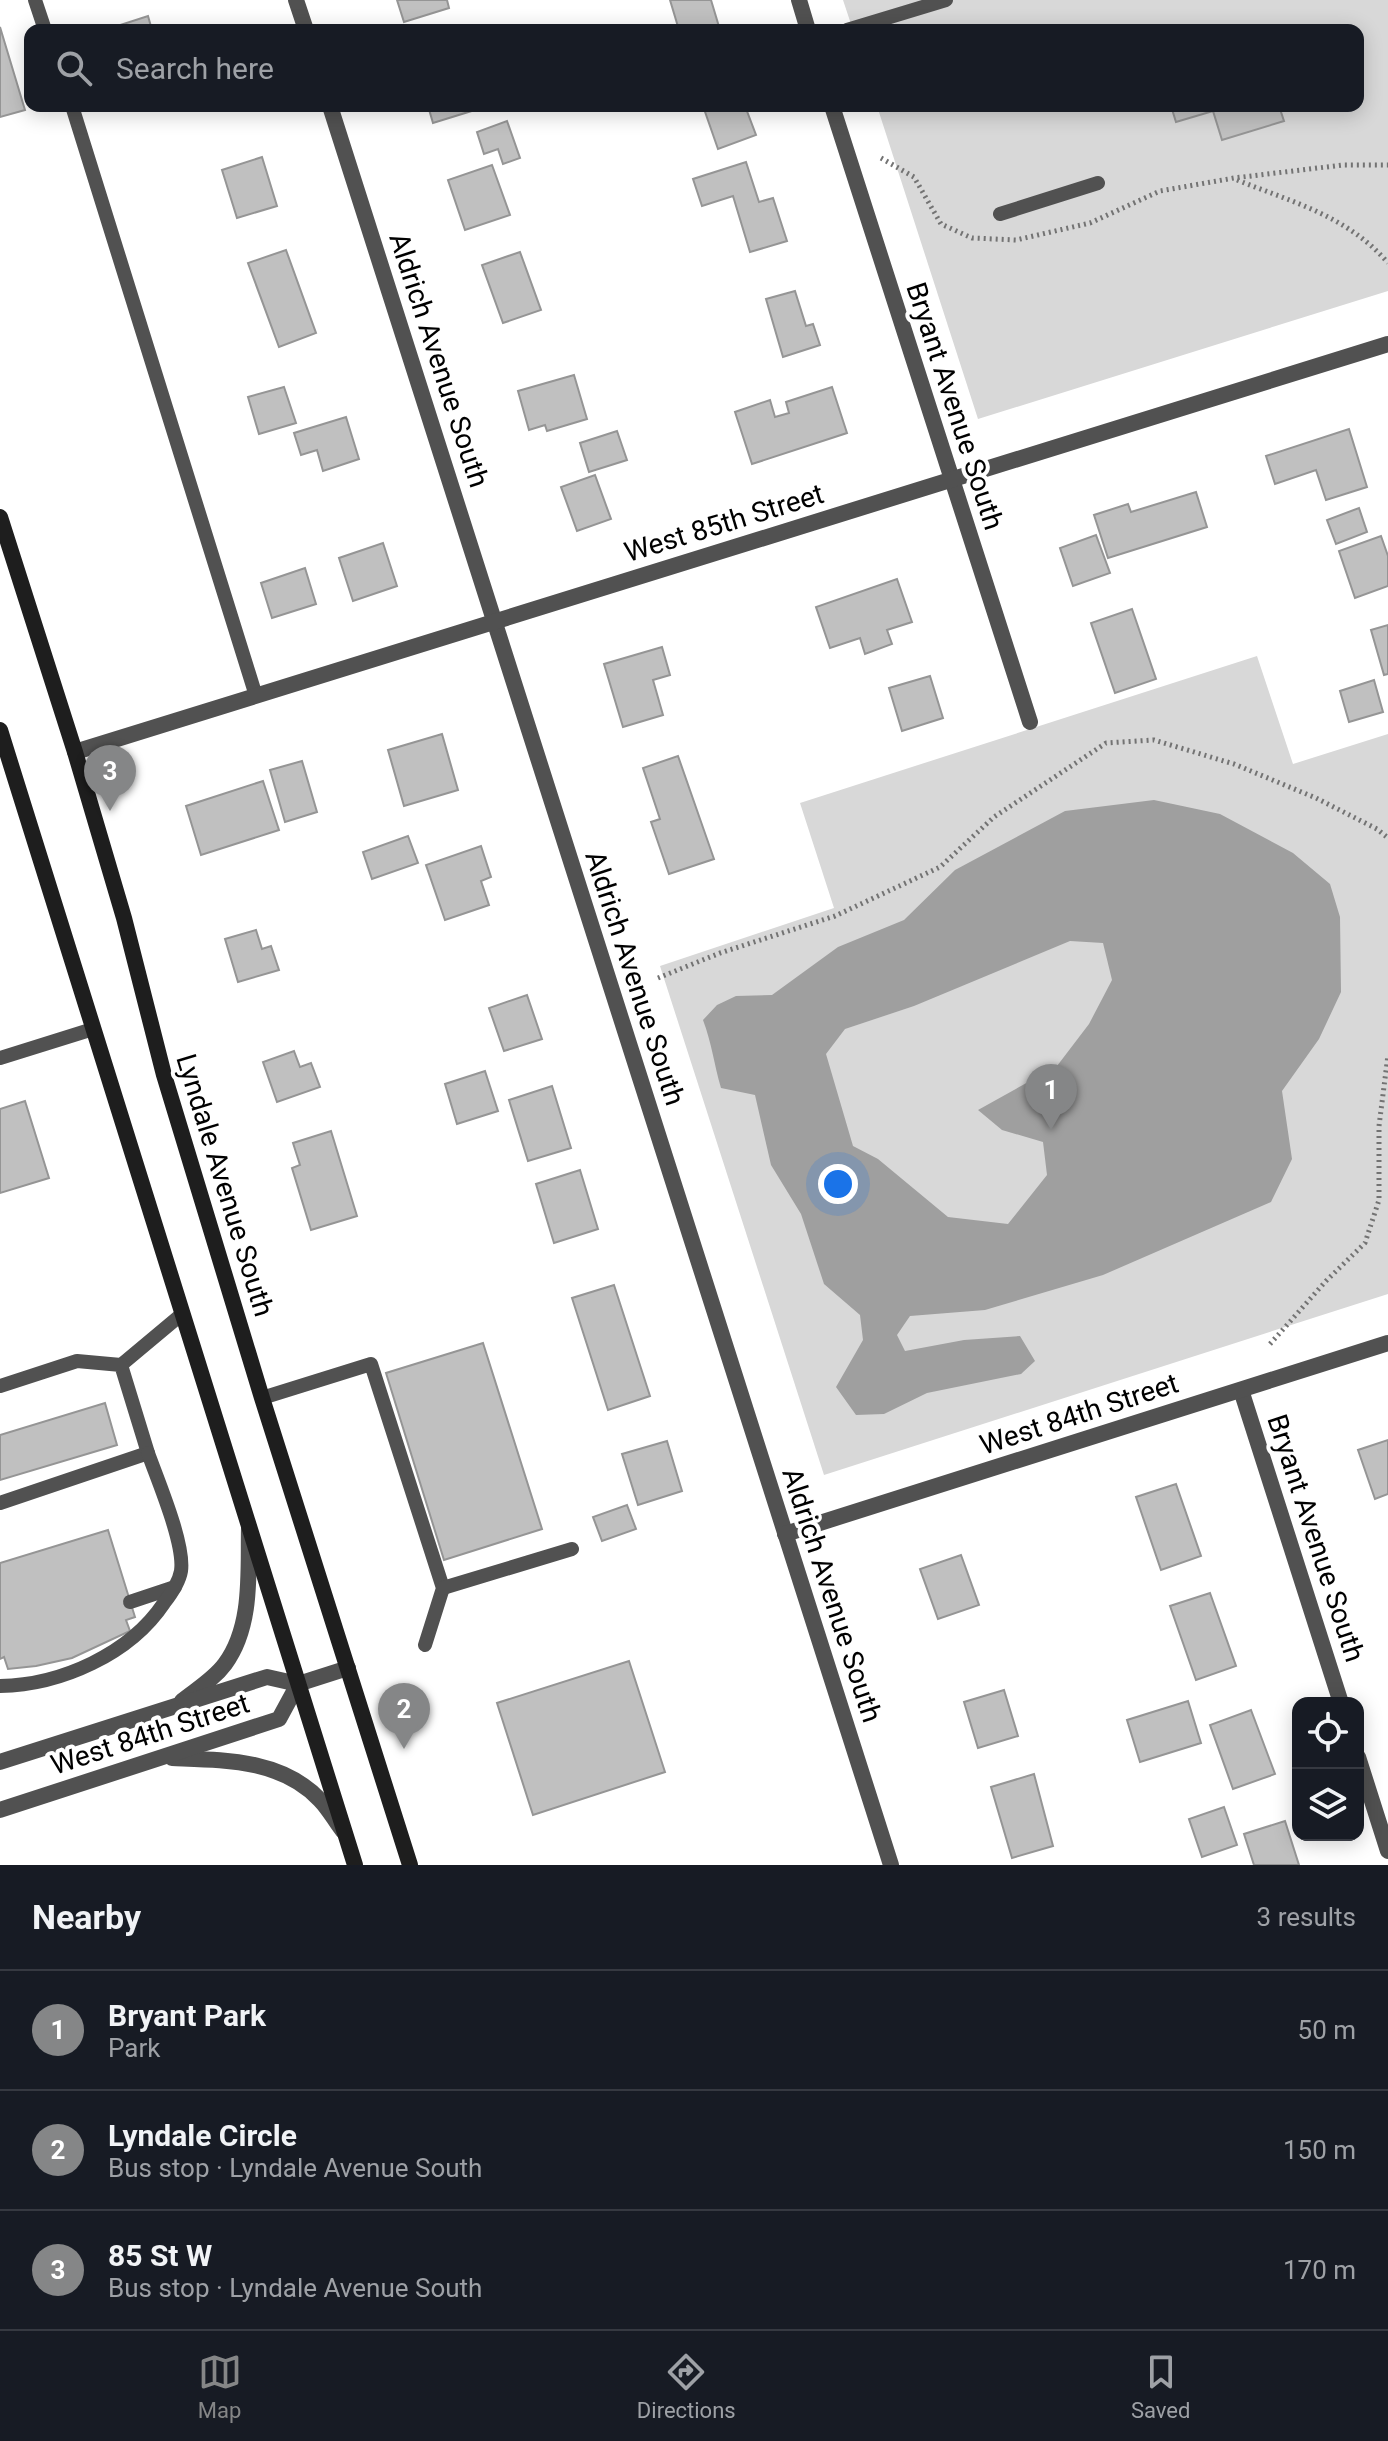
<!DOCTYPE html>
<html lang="en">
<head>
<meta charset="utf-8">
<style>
	body { margin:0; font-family:Roboto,sans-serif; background:#242831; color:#f1f3f6 }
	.controls { position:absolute; right:24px; bottom:24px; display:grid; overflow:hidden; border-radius:16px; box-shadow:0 4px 20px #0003 }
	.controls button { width:72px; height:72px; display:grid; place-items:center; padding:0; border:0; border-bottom:2px solid #363941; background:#171b24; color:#f1f3f6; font:40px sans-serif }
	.you { position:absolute; left:838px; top:1184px; width:28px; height:28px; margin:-20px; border:6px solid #fff; border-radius:50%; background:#1a73e8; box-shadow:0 0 0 12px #1a73e833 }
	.badge { display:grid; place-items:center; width:52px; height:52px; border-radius:50%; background:#858687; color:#fff; font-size:26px; font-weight:700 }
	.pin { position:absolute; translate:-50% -66px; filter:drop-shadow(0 2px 4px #0008) }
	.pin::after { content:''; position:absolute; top:42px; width:28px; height:24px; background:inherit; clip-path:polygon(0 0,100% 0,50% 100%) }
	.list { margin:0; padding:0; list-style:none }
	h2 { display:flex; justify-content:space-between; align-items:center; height:104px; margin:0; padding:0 32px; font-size:34px }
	h2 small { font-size:26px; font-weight:400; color:#9ea1a6 }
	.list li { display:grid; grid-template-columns:52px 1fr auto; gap:24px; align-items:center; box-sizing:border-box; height:120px; padding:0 32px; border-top:2px solid #363941 }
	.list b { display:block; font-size:30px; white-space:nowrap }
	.list p { margin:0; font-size:26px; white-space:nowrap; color:#9ea1a6 }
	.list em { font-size:26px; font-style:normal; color:#9ea1a6 }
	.icon { flex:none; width:44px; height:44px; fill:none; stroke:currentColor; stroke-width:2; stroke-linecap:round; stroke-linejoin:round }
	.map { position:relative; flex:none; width:1388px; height:1865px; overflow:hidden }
	.search { position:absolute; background:#171b24; box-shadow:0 4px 20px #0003; left:24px; right:24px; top:24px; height:88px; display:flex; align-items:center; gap:20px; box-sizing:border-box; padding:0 28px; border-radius:16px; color:#9ea1a6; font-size:30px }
	.sheet { height:464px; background:#171b24 }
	nav { display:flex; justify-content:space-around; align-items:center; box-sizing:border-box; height:112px; border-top:2px solid #363941; background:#171b24; font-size:22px; color:#9ea1a6 }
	nav a { display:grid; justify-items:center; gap:4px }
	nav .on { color:#858687 }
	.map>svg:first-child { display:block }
	.green { fill:#d8d8d8 }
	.water { fill:#9f9f9f; fill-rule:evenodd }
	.building { fill:#c0c0c0; stroke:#959595; stroke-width:2 }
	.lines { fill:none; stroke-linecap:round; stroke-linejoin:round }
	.path { stroke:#737373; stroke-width:5; stroke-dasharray:2 4; stroke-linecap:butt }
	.service { stroke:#515151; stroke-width:14 }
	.minor { stroke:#515151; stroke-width:16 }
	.secondary { stroke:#1e1e1e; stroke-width:16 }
	.labels { text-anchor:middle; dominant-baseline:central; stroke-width:8; stroke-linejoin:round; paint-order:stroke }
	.street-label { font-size:28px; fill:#000; stroke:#fff }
</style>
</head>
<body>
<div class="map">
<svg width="1388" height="1865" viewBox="0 0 1388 1865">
	<rect width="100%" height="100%" fill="#fff"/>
	<g class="green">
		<path d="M843,0H1388V291L978,419L877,106H1358V30H853Z"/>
		<path d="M1257,656L1293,764L1388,734V1294L824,1475L660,966L834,908L800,803Z"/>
	</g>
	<path class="water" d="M1154,800L1220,814L1293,853L1330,884L1340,917L1341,992L1319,1039L1282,1091L1292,1159L1271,1202L1103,1275L985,1310L910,1316L897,1335L905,1351L964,1340L1020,1336L1035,1361L1021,1374L927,1393L884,1414L856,1415L836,1387L863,1340L860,1315L824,1284L801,1214L771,1165L755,1095L721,1088C714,1064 712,1044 703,1020L717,1005L736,996L772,995L838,947L904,920L955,870L1065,811ZM1070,941L1103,943L1112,980L1089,1024L1057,1066L978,1110L1002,1130L1043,1142L1047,1175L1008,1224L948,1217L878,1159L853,1146L826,1054L845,1029L914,1006Z"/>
	<g class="building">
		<path d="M397,0H447L449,8L404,22Z"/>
		<path d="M670,0H711L720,30H679Z"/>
		<path d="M148,16L152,30H109L108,29Z"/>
		<path d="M0,27L25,110L0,117Z"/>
		<path d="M428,106H477L478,109L433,123Z"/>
		<path d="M703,106H745L756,135L718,149Z"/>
		<path d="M1171,106H1279L1284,121L1222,140L1213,111L1176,122Z"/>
		<path d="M507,121L520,158L503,164L498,149L484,154L477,132Z"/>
		<path d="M262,157L277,206L237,218L222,170Z"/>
		<path d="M746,162L759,202L773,198L787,241L750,252L733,196L702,206L693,179Z"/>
		<path d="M492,165L510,215L465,230L448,180Z"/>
		<path d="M286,250L316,333L279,347L248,263Z"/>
		<path d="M520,252L541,310L503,323L482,265Z"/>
		<path d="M795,291L806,326L813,324L820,345L783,357L766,299Z"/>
		<path d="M574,375L587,419L547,431L545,425L529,430L518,391Z"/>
		<path d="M284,387L296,423L259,434L248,397Z"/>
		<path d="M832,387L847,433L752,464L735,412L770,400L775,417L789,413L786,402Z"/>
		<path d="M346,417L359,459L323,471L317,450L301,455L294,433Z"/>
		<path d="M1349,429L1367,487L1326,500L1316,470L1275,484L1266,456Z"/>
		<path d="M617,431L627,460L589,472L580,443Z"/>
		<path d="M595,475L611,519L577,531L561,487Z"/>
		<path d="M1196,492L1207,527L1108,558L1094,515L1128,504L1131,512Z"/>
		<path d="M1359,508L1367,532L1336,544L1327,520Z"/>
		<path d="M1096,535L1110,573L1073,586L1060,548Z"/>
		<path d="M1381,536L1388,556V586L1355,598L1339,551Z"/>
		<path d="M383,543L397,586L353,601L339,558Z"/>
		<path d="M305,568L316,604L272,618L261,583Z"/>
		<path d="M897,579L912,622L887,630L892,644L865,654L860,638L830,648L816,607Z"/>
		<path d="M1132,609L1156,679L1115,693L1091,623Z"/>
		<path d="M1388,625V674L1384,675L1371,630Z"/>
		<path d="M662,647L670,675L653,680L663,715L623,727L604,664Z"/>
		<path d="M930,676L943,718L902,731L889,688Z"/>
		<path d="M1374,680L1383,712L1349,722L1340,691Z"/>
		<path d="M442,734L458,790L404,806L388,750Z"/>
		<path d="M678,756L714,859L669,874L651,822L660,819L643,768Z"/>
		<path d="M302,761L317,812L285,822L270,770Z"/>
		<path d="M263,781L279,830L201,855L186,806Z"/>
		<path d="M408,836L418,863L372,879L363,852Z"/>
		<path d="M481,846L491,877L481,881L489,905L445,920L426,865Z"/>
		<path d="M256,930L262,949L271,946L279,970L238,982L225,939Z"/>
		<path d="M527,995L542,1039L504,1051L489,1008Z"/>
		<path d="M294,1051L300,1067L311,1063L320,1087L277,1102L263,1062Z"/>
		<path d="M485,1071L498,1111L457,1124L445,1084Z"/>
		<path d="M552,1086L571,1148L528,1161L509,1100Z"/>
		<path d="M25,1101L49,1178L0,1193V1109Z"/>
		<path d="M331,1131L357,1216L311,1230L292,1168L300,1165L293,1143Z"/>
		<path d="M580,1170L598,1229L554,1243L536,1184Z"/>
		<path d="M614,1285L650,1396L608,1410L572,1298Z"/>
		<path d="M483,1343L542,1529L444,1560L386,1373Z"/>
		<path d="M105,1403L117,1445L0,1480V1435Z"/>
		<path d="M1388,1440V1494L1375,1499L1358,1450Z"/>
		<path d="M667,1441L682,1491L638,1505L622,1454Z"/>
		<path d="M1176,1484L1201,1556L1161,1570L1136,1497Z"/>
		<path d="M627,1505L636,1529L602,1541L593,1517Z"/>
		<path d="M108,1530L135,1617L126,1620L130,1631L72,1658L36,1666L8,1669L4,1657L0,1659V1563Z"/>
		<path d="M961,1555L979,1605L938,1619L920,1569Z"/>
		<path d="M1210,1593L1236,1666L1196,1680L1170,1606Z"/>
		<path d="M629,1661L665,1772L533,1815L497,1703Z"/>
		<path d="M1004,1690L1018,1736L978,1748L964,1702Z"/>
		<path d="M1188,1701L1201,1743L1140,1762L1127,1720Z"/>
		<path d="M1251,1710L1275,1774L1233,1789L1210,1725Z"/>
		<path d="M1034,1774L1053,1846L1012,1858L991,1787Z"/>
		<path d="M1224,1807L1237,1845L1202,1857L1189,1819Z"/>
		<path d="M1285,1821L1299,1865H1254L1244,1834Z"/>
	</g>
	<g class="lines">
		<g class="path">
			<path d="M881,158L914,177L941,224L972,238L1016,240L1090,223L1160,191L1234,178L1343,165H1388"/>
			<path d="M1237,180C1292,202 1348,216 1388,263"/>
			<path d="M658,978L720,953L835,916L940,867L994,817L1106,743L1154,740L1234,764L1316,798L1377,829L1388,838"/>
			<path d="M1270,1344L1326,1281L1365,1243L1379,1200V1126L1388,1055"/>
		</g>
		<g class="service">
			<path d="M35,0L45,30"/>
			<path d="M847,30L946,0"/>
			<path d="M72,106L256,696"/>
			<path d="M1000,214L1098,183"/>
			<path d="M0,1058L93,1029"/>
			<path d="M121,1365L182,1314"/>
			<path d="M0,1386L77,1361L121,1365L148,1453L0,1503"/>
			<path d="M262,1398L371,1364L443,1588L425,1645"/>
			<path d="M443,1588L572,1549"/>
			<path d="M130,1602L175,1587"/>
			<path d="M0,1686C61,1685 130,1654 164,1603C171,1594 179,1583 181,1571C185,1544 158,1481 148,1453"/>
		</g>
		<g class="minor">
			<path d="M296,0L306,30"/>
			<path d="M799,0L808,30"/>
			<path d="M330,106L891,1865"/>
			<path d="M832,106L1030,722"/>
			<path d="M75,752L1388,344"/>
			<path d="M1241,1390L1341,1703"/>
			<path d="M785,1534L1388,1343"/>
			<path d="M182,1701C197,1689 214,1679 225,1664C253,1626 248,1572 249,1528"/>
			<path d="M1358,1757L1388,1851"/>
			<path d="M172,1758C223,1760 282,1759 320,1800C329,1809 335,1821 343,1831"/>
			<path d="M0,1762L267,1677L298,1684L348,1668"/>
			<path d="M0,1810L279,1719L298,1684"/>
		</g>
		<g class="secondary">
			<path d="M0,517L75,752L124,918L164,1075L262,1398L410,1865"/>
			<path d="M0,730L355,1865"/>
		</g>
	</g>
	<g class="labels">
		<g class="street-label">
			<text transform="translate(439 360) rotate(72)">Aldrich Avenue South</text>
			<text transform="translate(955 406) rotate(72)">Bryant Avenue South</text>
			<text transform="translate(724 523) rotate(-17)">West 85th Street</text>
			<text transform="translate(635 978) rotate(72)">Aldrich Avenue South</text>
			<text transform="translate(225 1185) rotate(73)">Lyndale Avenue South</text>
			<text transform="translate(1079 1414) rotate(-18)">West 84th Street</text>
			<text transform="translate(1316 1538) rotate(72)">Bryant Avenue South</text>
			<text transform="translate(832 1595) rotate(72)">Aldrich Avenue South</text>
			<text transform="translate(150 1734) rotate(-18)">West 84th Street</text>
		</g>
	</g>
</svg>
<div class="controls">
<button><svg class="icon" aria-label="locate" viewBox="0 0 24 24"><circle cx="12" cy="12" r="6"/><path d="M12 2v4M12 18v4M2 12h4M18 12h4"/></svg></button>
<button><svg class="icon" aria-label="layers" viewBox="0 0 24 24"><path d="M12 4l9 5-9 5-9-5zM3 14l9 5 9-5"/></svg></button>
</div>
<div class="you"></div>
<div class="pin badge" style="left:1051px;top:1130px">1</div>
<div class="pin badge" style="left:404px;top:1749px">2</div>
<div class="pin badge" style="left:110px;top:811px">3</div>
<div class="search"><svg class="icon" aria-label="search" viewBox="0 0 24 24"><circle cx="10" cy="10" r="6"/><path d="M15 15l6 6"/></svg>Search here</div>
</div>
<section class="sheet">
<h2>Nearby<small>3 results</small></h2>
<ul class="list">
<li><span class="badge">1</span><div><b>Bryant Park</b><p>Park</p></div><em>50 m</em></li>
<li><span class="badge">2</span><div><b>Lyndale Circle</b><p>Bus stop · Lyndale Avenue South</p></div><em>150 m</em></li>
<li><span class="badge">3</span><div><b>85 St W</b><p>Bus stop · Lyndale Avenue South</p></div><em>170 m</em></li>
</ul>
</section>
<nav>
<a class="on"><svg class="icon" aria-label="map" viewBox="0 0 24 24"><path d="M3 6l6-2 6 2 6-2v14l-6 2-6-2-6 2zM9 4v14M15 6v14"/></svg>Map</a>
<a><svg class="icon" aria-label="directions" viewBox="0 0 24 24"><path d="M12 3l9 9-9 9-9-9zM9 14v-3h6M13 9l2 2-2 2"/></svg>Directions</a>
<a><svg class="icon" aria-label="saved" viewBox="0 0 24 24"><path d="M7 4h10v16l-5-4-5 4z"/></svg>Saved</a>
</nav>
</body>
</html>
